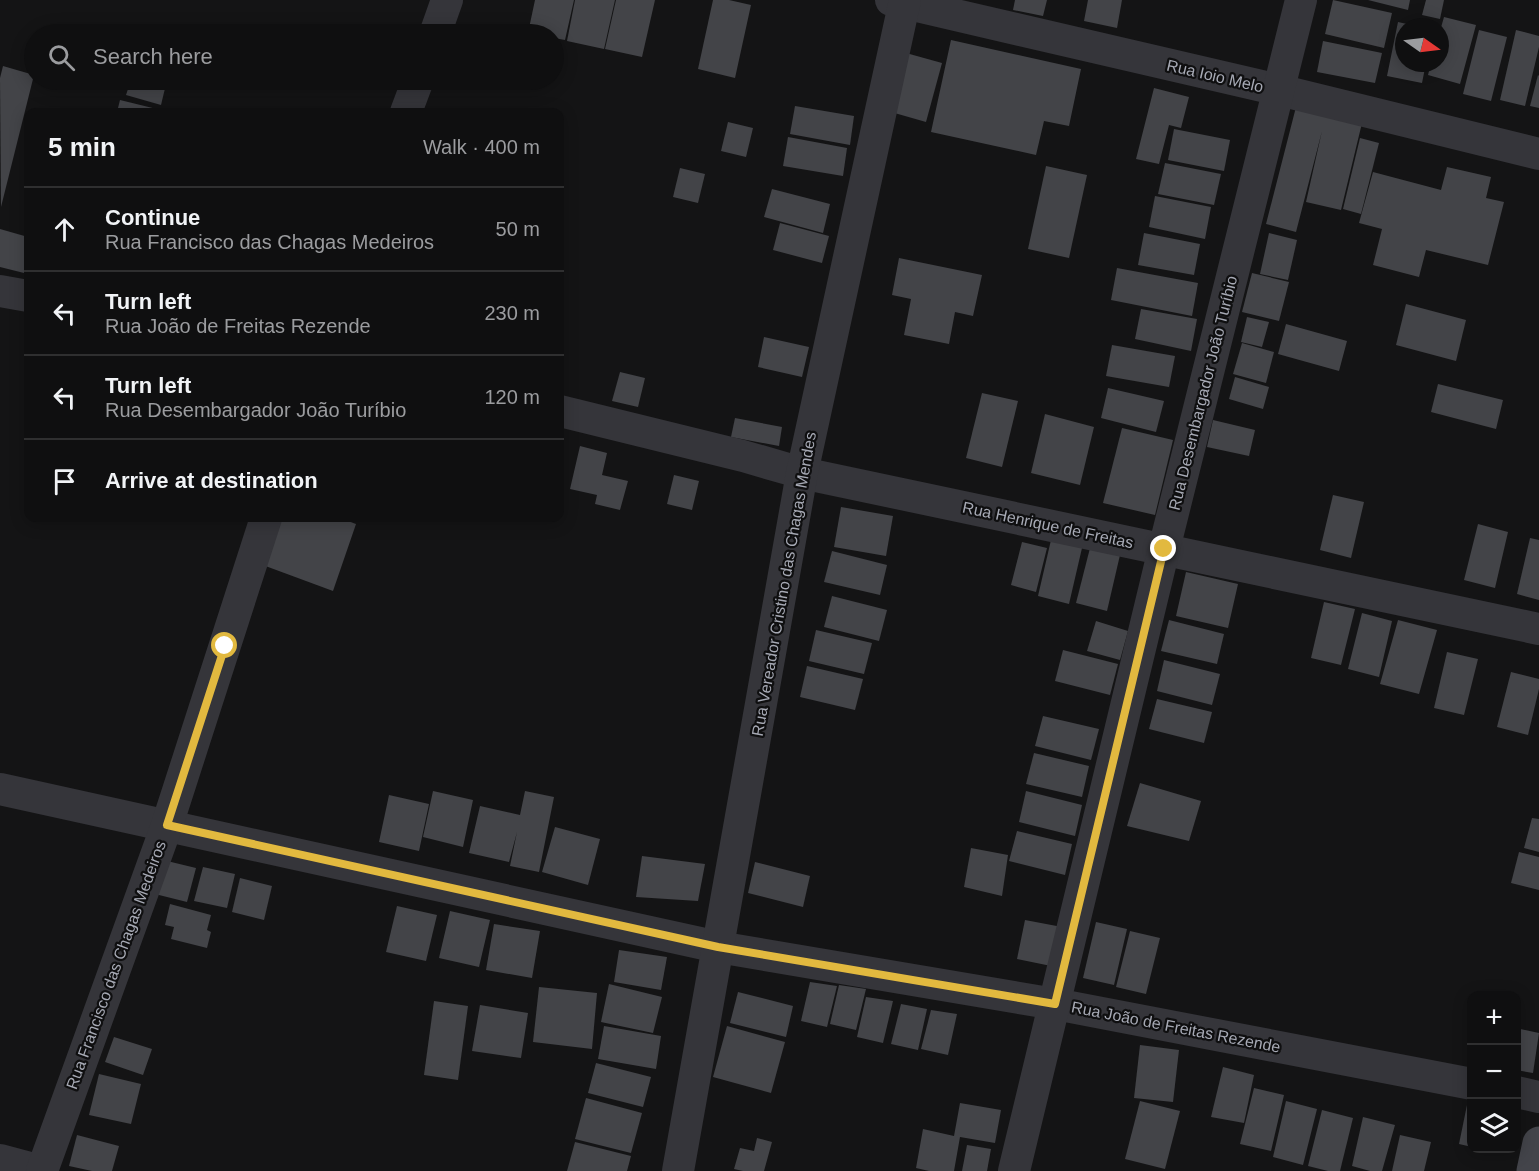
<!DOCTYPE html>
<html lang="en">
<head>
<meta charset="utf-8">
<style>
	body { margin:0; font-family:Helvetica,sans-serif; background:#181819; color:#f1f3f6 }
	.controls { position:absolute; right:18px; bottom:18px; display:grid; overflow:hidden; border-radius:12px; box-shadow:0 3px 15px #0003 }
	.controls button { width:54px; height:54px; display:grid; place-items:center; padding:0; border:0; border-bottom:2px solid #2f2f30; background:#0f0f10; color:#f1f3f6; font:30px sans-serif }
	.compass { position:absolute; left:1395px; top:18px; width:54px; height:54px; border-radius:50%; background:#0f0f10; box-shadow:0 3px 15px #0003; rotate:104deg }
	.stop { position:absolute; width:18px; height:18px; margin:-14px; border:4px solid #e2b93f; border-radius:50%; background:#fff }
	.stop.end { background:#e2b93f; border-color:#fff; box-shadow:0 2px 6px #0008 }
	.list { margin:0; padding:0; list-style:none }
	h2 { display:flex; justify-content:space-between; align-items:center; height:78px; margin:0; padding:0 24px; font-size:26px }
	h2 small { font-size:20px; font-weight:400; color:#9b9c9f }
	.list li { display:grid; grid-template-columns:39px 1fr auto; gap:18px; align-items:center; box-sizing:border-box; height:84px; padding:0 24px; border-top:2px solid #2f2f30 }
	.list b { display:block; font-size:22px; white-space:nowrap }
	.list p { margin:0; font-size:20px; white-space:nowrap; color:#9b9c9f }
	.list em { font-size:20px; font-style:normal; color:#9b9c9f }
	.icon { flex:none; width:33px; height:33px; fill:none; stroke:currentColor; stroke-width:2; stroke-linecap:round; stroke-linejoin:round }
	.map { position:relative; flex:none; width:1539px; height:1171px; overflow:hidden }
	.search { position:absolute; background:#0f0f10; box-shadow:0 3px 15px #0003; left:24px; top:24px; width:540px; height:66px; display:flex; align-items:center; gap:15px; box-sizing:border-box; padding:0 21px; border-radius:33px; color:#9b9c9f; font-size:22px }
	.panel { position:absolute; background:#0f0f10; box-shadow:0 3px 15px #0003; left:24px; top:108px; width:540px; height:414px; border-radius:12px }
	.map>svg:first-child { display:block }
	.building { fill:#434448 }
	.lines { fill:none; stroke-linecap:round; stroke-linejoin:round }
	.street { stroke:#35353a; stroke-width:32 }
	.secondary { stroke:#43444a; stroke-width:33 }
	.route { stroke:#e2b93f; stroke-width:8 }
	.labels { text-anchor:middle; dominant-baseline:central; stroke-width:4.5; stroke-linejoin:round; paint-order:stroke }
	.street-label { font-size:16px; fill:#a6a9b4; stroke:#0f0f10 }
</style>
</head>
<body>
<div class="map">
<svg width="1539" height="1171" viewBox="0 0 1539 1171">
	<rect width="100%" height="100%" fill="#141415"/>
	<g class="building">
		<path d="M535,0H574L565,40L554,38V34L528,33Z"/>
		<path d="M575,0H615L604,49L567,41Z"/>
		<path d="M616,0H655L642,57L605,49Z"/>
		<path d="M713,0H729L751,5L735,78L698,69Z"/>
		<path d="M1015,0H1047L1043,16L1013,10Z"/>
		<path d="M1088,0H1122L1117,28L1084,21Z"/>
		<path d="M1333,0L1392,13L1384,48L1325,34Z"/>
		<path d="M1368,0H1410L1408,10Z"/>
		<path d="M1426,0H1444L1440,19L1422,15Z"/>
		<path d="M1444,17L1476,25L1460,84L1428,75L1431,63H1440V31Z"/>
		<path d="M1398,22L1416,26L1404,27V63H1426L1422,83L1387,76Z"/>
		<path d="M1479,30L1507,37L1491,101L1463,94Z"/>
		<path d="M1516,30L1539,36V47L1525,106L1500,100Z"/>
		<path d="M951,40L1081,69L1069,126L1044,121L1036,155L931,132Z"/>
		<path d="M1323,41L1382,53L1375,83L1317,72Z"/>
		<path d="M906,53L942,63L926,122L891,112Z"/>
		<path d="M3,66L34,75L1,207L0,78Z"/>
		<path d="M1538,75L1539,76V108L1530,106Z"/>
		<path d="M131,80H167L161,105L126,95Z"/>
		<path d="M1154,88L1189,97L1181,128L1169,125L1159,164L1136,159Z"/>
		<path d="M120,100L169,112H117Z"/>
		<path d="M795,106L854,116L850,145L790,134Z"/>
		<path d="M1296,107L1362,123L1341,210L1306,202L1322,131L1296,232L1266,224Z"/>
		<path d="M728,122L753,128L746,157L721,151Z"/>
		<path d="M1174,129L1230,140L1224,171L1168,160Z"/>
		<path d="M788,137L847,148L843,176L783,166Z"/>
		<path d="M1360,138L1379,143L1361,214L1343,209Z"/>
		<path d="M1165,163L1221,174L1214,205L1158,194Z"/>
		<path d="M1046,166L1087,175L1069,258L1028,249Z"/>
		<path d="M1447,167L1491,177L1486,198L1504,202L1488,265L1426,250L1419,277L1373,265L1382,229L1359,223L1373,172L1441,190Z"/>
		<path d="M680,168L705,174L698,203L673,197Z"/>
		<path d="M772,189L830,204L823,233L764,217Z"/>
		<path d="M1155,196L1211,207L1205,239L1149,227Z"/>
		<path d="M780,223L829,236L822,263L773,250Z"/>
		<path d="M0,229L28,237V274L0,267Z"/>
		<path d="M1144,233L1200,244L1194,275L1138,265Z"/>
		<path d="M1269,233L1297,240L1288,280L1260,274Z"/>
		<path d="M899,258L982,275L973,316L955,312L949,344L904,335L911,299L892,295Z"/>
		<path d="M1117,268L1198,283L1192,316L1111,300Z"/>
		<path d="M1252,273L1289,282L1279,321L1242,312Z"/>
		<path d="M1406,304L1466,320L1456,361L1396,345Z"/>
		<path d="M1141,309L1197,319L1191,351L1135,339Z"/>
		<path d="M1247,317L1269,322L1262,347L1241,342Z"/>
		<path d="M1286,324L1347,341L1339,371L1278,354Z"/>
		<path d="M764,337L809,347L802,377L758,367Z"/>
		<path d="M1242,343L1274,352L1266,383L1233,374Z"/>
		<path d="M1112,345L1175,356L1169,387L1106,376Z"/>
		<path d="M620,372L645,378L638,407L612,401Z"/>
		<path d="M1235,377L1269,387L1263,409L1229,399Z"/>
		<path d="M1438,384L1503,400L1496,429L1431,412Z"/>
		<path d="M1108,388L1164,401L1156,432L1101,418Z"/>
		<path d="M982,393L1018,401L1002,467L966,458Z"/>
		<path d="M1045,414L1094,427L1080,485L1031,473Z"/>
		<path d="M735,418L782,427L779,446L731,437Z"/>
		<path d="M1213,420L1255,430L1249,456L1207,447Z"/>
		<path d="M1122,428L1173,440L1155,515L1103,503Z"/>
		<path d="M580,446L607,453L602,475L628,481L620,510L595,504L597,495L570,489Z"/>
		<path d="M674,475L699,481L692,510L667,504Z"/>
		<path d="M1333,495L1364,502L1351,558L1320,550Z"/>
		<path d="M841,507L893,516L886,556L834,547Z"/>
		<path d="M278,518H340L356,524L333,591L260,564Z"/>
		<path d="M1478,524L1508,532L1495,588L1464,580Z"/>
		<path d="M1530,538L1539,540V600L1517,594Z"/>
		<path d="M1051,540L1082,548L1069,604L1038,596Z"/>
		<path d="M1022,542L1047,548L1036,592L1011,585Z"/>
		<path d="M1090,548L1120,555L1107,611L1076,603Z"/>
		<path d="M832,551L887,565L880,595L824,582Z"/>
		<path d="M1186,572L1238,584L1228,628L1176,616Z"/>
		<path d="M832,596L887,610L879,641L824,627Z"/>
		<path d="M1324,602L1355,609L1341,665L1311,658Z"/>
		<path d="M1362,613L1392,621L1379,677L1348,669Z"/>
		<path d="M1169,620L1224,634L1217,664L1161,651Z"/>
		<path d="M1398,620L1437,630L1419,694L1380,684Z"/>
		<path d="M1096,621L1128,631L1120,660L1087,651Z"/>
		<path d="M816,630L872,643L864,674L809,661Z"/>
		<path d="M1063,650L1118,664L1110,695L1055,681Z"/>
		<path d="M1447,652L1478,659L1464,715L1434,708Z"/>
		<path d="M1164,660L1220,674L1212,705L1157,691Z"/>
		<path d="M807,666L863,679L855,710L800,697Z"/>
		<path d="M1511,672L1539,679V689L1528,735L1497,727Z"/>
		<path d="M1157,699L1212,712L1204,743L1149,729Z"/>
		<path d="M1043,716L1099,729L1091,760L1035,746Z"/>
		<path d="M1034,753L1089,766L1082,797L1026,784Z"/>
		<path d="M1140,783L1201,801L1189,841L1127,826Z"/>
		<path d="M433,791L473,800L463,847L423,837Z"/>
		<path d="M525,791L554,797L539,872L510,866L517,832L509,862L469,853L480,806L520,815Z"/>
		<path d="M1026,791L1082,805L1075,836L1019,822Z"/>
		<path d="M389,795L429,804L419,851L379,842Z"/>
		<path d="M1532,818L1539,819V852L1524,848Z"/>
		<path d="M555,827L600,839L588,885L542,872Z"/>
		<path d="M1017,831L1072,844L1065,875L1009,861Z"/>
		<path d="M971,848L1008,855L1002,896L964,887Z"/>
		<path d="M1519,852L1539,857V890L1511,883Z"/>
		<path d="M642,856L705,864L698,901L636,897Z"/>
		<path d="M163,860L196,868L187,902L155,894Z"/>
		<path d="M755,862L810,876L803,907L748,893Z"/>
		<path d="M203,867L235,874L227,908L194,901Z"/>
		<path d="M240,878L272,886L264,920L232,912Z"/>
		<path d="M170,904L211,915L207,930L211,932L207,948L171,939L174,927L165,925Z"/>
		<path d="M397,906L437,915L426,961L386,952Z"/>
		<path d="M450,911L490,920L479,967L439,958Z"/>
		<path d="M1025,920L1062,927L1056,967L1017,959Z"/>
		<path d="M1096,922L1127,929L1114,985L1083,978Z"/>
		<path d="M494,924L540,931L532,978L486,970Z"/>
		<path d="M1130,931L1160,938L1146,994L1116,987Z"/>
		<path d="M619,950L667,957L661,990L614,982Z"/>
		<path d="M810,982L837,986L827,1027L801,1021Z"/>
		<path d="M609,984L662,997L653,1033L601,1022Z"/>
		<path d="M839,985L866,989L856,1030L830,1024Z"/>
		<path d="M539,987L597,993L592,1049L533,1042Z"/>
		<path d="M738,992L793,1006L786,1037L730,1023Z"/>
		<path d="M866,997L893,1001L883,1043L857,1037Z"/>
		<path d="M434,1001L468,1006L458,1080L424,1075Z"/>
		<path d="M901,1004L927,1009L918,1050L891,1044Z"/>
		<path d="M480,1005L528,1013L521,1058L472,1051Z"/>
		<path d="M931,1010L957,1014L948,1055L921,1049Z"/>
		<path d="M604,1026L661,1036L656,1069L598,1059Z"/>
		<path d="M727,1026L785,1042L771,1093L713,1077Z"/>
		<path d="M1516,1028L1539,1033L1533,1073L1516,1070Z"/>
		<path d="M114,1037L152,1049L143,1075L105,1062Z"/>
		<path d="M1140,1045L1179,1050L1173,1102L1134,1098Z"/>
		<path d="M596,1063L651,1077L643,1107L588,1093Z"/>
		<path d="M1223,1067L1254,1075L1244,1123L1211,1117Z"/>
		<path d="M99,1074L141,1084L131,1124L89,1115Z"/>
		<path d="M1254,1088L1284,1095L1271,1151L1240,1144Z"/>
		<path d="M586,1098L642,1113L631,1153L575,1139Z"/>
		<path d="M1140,1101L1180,1111L1165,1169L1125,1159Z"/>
		<path d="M1286,1101L1317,1109L1303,1165L1273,1157Z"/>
		<path d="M960,1103L1001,1110L995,1143L960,1137L954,1171H929L916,1168L923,1129L954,1136Z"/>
		<path d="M1467,1105L1472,1106V1147L1459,1144Z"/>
		<path d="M1322,1110L1353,1118L1340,1171H1328L1308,1166Z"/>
		<path d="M1363,1117L1395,1125L1382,1171H1370L1352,1166Z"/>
		<path d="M77,1135L119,1146L112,1171H92L69,1166Z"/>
		<path d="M1400,1135L1431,1142L1424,1171H1392Z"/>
		<path d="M757,1138L772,1142L764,1171H743L734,1169L740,1148L754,1151Z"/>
		<path d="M575,1142L631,1156L627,1171H567Z"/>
		<path d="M967,1145L991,1149L987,1171H962Z"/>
	</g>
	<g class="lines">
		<g class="street">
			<path d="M891,0L1279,90L1539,154"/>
			<path d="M435,34L447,0"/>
			<path d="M406,112L418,80"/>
			<path d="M0,291L28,296"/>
			<path d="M560,411L743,456L802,473L1539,629"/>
			<path d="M0,789L718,947L1055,1004L1472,1084"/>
			<path d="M1516,1092L1539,1097"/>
			<path d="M0,1160L41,1171"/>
			<path d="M42,1171L167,825L266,518"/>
			<path d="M678,1171L802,473L905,0"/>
			<path d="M1014,1171L1164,549L1301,0"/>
		</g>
		<path class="secondary" d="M1533,1171L1539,1143"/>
	</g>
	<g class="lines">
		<path class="route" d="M225,646L167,825L718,947L1055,1004L1164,549"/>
	</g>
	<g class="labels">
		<g class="street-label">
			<text transform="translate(1215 76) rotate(13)">Rua Ioio Melo</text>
			<text transform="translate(1203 393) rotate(-76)">Rua Desembargador João Turíbio</text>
			<text transform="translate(1048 525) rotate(12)">Rua Henrique de Freitas</text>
			<text transform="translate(784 584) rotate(-80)">Rua Vereador Cristino das Chagas Mendes</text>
			<text transform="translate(116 965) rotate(-70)">Rua Francisco das Chagas Medeiros</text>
			<text transform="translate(1176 1027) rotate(11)">Rua João de Freitas Rezende</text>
		</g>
	</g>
</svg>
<div class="controls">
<button>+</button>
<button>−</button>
<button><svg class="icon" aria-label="layers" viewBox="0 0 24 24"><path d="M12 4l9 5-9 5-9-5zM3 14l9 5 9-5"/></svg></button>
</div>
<svg class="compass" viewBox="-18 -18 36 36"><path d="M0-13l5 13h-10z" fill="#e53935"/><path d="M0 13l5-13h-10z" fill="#9b9c9f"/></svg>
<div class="stop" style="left:225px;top:646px"></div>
<div class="stop end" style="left:1164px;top:549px"></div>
<div class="search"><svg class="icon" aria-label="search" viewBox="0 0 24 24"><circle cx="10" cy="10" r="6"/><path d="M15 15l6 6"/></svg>Search here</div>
<section class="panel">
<h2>5 min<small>Walk · 400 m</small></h2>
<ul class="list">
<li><svg class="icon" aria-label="ahead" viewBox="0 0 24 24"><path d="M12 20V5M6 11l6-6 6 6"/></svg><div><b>Continue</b><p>Rua Francisco das Chagas Medeiros</p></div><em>50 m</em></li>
<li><svg class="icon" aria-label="left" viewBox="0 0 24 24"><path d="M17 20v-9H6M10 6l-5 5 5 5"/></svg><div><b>Turn left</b><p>Rua João de Freitas Rezende</p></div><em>230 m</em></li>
<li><svg class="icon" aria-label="left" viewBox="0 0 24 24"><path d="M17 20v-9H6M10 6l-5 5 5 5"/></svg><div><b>Turn left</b><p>Rua Desembargador João Turíbio</p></div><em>120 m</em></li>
<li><svg class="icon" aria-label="arrive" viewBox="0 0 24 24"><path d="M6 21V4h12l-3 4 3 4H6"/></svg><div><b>Arrive at destination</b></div></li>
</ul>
</section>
</div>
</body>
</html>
